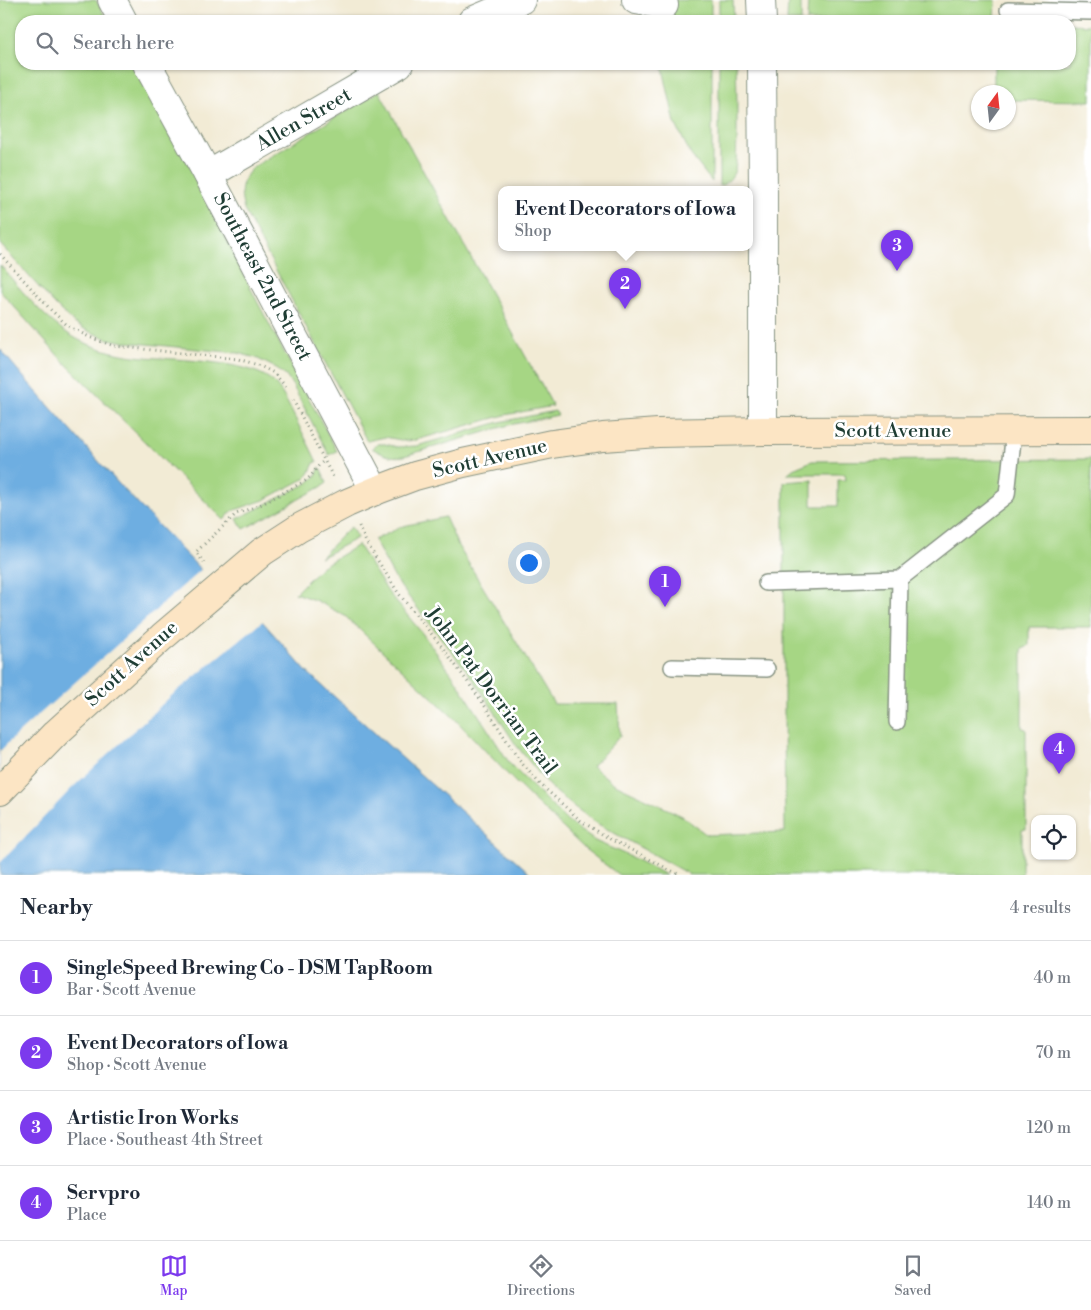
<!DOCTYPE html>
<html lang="en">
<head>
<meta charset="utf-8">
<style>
	body { margin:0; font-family:"Libre Bodoni",serif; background:#f6f6f7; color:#1f2937 }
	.controls { position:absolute; right:15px; bottom:15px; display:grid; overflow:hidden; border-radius:10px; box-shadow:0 1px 4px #0004 }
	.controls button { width:45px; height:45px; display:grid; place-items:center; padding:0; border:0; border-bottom:1px solid #e0e1e3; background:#fff; color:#1f2937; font:25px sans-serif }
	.compass { position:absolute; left:971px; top:85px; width:45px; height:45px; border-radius:50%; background:#fff; box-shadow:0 1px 4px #0004; rotate:15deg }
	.you { position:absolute; left:528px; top:562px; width:18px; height:18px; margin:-12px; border:4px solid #fff; border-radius:50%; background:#1a73e8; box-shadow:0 0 0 8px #1a73e833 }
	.badge { display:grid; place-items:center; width:32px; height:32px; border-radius:50%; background:#7c3aed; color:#fff; font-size:16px; font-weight:700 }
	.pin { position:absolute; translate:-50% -41px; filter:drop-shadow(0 1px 2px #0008) }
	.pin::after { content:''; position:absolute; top:26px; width:18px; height:15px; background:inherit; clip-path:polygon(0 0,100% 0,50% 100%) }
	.popup { position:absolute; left:498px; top:186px; width:255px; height:65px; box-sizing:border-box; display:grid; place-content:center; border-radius:10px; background:#fff; filter:drop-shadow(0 1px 4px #0005); font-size:16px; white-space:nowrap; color:#747a83 }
	.popup b { font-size:19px; color:#1f2937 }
	.popup::after { content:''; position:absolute; left:50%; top:100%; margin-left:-10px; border:10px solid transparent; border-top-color:#fff }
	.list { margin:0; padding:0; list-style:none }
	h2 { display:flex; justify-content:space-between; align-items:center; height:65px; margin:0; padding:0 20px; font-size:21px }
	h2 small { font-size:16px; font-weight:400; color:#747a83 }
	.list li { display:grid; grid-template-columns:32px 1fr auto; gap:15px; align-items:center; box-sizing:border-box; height:75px; padding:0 20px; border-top:1px solid #e0e1e3 }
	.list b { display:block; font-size:19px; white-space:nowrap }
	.list p { margin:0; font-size:16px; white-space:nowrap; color:#747a83 }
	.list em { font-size:16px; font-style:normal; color:#747a83 }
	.icon { flex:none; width:28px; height:28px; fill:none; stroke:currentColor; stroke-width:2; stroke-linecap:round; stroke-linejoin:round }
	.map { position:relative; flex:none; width:1091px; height:875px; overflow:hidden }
	.search { position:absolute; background:#fff; box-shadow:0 1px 4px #0004; left:15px; right:15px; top:15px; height:55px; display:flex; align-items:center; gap:12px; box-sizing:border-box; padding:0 18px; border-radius:20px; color:#747a83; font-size:19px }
	.sheet { height:365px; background:#fff }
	nav { display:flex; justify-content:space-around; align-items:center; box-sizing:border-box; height:70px; border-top:1px solid #e0e1e3; background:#fff; font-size:14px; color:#747a83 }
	nav a { display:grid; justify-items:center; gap:2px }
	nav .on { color:#7c3aed }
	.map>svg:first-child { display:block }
	.green { fill:#a6d684; stroke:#628a5c }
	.water { fill:#6eaee1; stroke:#46768a }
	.pier { fill:#f2ebd5 }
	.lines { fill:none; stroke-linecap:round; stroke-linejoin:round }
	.service-casing { stroke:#889484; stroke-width:18 }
	.minor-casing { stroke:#889484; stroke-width:30 }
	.secondary-casing { stroke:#889484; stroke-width:30 }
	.path { stroke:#889484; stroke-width:3; stroke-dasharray:1 4; stroke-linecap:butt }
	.service { stroke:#fff; stroke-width:15 }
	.minor { stroke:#fff; stroke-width:28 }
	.secondary { stroke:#fce5c4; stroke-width:28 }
	.labels { text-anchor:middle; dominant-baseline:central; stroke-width:5; stroke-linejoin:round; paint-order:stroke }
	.street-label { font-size:20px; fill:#1f3d34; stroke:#fff }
</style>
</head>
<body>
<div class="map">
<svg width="1091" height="875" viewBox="0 0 1091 875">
	<rect width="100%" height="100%" fill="#fff"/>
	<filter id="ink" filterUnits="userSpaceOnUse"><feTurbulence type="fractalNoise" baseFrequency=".02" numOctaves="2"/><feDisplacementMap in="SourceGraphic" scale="10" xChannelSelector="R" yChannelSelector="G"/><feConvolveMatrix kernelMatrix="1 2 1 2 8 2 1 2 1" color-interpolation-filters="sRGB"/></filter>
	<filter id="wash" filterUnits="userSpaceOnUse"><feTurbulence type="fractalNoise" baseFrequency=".0096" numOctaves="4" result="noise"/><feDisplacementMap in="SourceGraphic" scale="20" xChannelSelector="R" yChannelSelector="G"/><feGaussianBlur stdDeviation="1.12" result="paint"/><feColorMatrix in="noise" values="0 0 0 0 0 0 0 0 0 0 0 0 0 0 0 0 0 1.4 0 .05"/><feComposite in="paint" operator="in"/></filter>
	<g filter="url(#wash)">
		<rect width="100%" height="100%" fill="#f2ebd5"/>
		<g class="green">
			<path d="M0,0H96L108,21H21V64H132L190,166L258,303L337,451L329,455L293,386L286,376L274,367L256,358L238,353L126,342L108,339L88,331L74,323L55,305L0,244Z"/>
			<path d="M674,0H711V21H656L655,17L671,19Z"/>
			<path d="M719,0H733L734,21H719Z"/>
			<path d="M788,0H801V21H787Z"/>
			<path d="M808,0H996L995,21H807Z"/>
			<path d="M1070,24L1091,25V101L1009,100L1008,92H994V64H1070Z"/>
			<path d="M662,64H712V182L691,155L675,123Z"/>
			<path d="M719,64H736C737,89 737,114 737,139C736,149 737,160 735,170C732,178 727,184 719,186Z"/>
			<path d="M379,91L553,406L505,415L416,440L406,441L385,437L367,441L244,210C239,190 240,180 255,166Z"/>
			<path d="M0,265C23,292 50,327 83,342C99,349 117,354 134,356C167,360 246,359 271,380C282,390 288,404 295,418C302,432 310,447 317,462L314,463L309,474L304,479L264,500L232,511L224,520L62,360L0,291Z"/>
			<path d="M555,411L558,415L509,425L404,456C391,458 383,455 372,448L378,444H385L397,447L417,446L500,422Z"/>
			<path d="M1091,459V627H1029V645L1027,647L1022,649V728L1026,729V829L1022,830V875H690L598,824L573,806L549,786L516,745L474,680L397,582L374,540L403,526L445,517L458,546L554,704H618L620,736L592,766L613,783L682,816L707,835L785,832L784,704V482L812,480V506H838V480H846L845,474H787L793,469L812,461Z"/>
			<path d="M320,467L327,483L321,487L244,529L237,519L308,483L316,476Z"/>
			<path d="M351,527L357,538L320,558L346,531Z"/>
			<path d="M358,545L388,592L422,633L454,677L510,764L568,822L595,841L631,857L666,875H619L586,850L518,785L453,717L345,616L317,601L295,593L321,567Z"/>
		</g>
		<path class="water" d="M0,349L27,381L118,483L201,570L262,621L306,671L532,875H0Z"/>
		<path class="pier" d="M203,568L264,620L171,696L72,788L0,863V751L15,736Z"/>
	</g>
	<g filter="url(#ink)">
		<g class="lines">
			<defs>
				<g id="service">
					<path d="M1008,10L1091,12"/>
					<path d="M766,583L900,579"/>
					<path d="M672,667L767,669"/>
					<path d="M897,722L900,579L1007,495L1014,431"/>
				</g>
				<g id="minor">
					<path d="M112,0L123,21"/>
					<path d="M636,0L664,5"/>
					<path d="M761,0L762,21"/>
					<path d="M472,21L521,0"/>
					<path d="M147,64L208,175L375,491"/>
					<path d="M762,64L763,192V431"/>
					<path d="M208,175L399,64"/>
				</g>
				<path id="secondary" d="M0,791L55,734L162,637L262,552L299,528L347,503L375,491L415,476L463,463L552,444L603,437L658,433L763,431L1091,430"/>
			</defs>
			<use href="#service" class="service-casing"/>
			<use href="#minor" class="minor-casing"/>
			<use href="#secondary" class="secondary-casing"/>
			<g class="path">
				<path d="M0,254L51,310L68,326L89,337L114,346L238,359L258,365L274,373L287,388"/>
				<path d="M293,400L334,479"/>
				<path d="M359,526L366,542L399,594L443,648L483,703L519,760L540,784L581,821L610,839L680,875"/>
				<path d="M204,563L196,552L236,514L262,504L305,481C314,475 315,467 324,461"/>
			</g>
			<use href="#service" class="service"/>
			<use href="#minor" class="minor"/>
			<use href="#secondary" class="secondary"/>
		</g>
	</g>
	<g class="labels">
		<g class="street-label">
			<text transform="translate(304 120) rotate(-30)">Allen Street</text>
			<text transform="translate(262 277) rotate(62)">Southeast 2nd Street</text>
			<text x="893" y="431">Scott Avenue</text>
			<text transform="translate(490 459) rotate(-13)">Scott Avenue</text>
			<text transform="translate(132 664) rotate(-42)">Scott Avenue</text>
			<text transform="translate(491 691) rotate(53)">John Pat Dorrian Trail</text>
		</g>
	</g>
</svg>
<div class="controls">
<button><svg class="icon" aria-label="locate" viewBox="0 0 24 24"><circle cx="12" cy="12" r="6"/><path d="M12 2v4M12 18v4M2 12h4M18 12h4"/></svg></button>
</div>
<svg class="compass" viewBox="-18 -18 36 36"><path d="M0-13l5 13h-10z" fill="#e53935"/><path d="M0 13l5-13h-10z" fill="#747a83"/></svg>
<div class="you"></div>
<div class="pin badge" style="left:665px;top:607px">1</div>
<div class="pin badge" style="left:625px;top:309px">2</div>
<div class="popup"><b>Event Decorators of Iowa</b>Shop</div>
<div class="pin badge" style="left:897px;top:271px">3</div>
<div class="pin badge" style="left:1059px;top:774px">4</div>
<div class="search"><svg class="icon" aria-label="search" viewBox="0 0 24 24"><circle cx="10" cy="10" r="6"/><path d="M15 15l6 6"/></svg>Search here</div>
</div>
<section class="sheet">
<h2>Nearby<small>4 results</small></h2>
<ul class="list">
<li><span class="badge">1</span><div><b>SingleSpeed Brewing Co - DSM TapRoom</b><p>Bar · Scott Avenue</p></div><em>40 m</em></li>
<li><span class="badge">2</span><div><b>Event Decorators of Iowa</b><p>Shop · Scott Avenue</p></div><em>70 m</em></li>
<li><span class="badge">3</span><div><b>Artistic Iron Works</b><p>Place · Southeast 4th Street</p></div><em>120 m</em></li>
<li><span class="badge">4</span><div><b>Servpro</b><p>Place</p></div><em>140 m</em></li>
</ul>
</section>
<nav>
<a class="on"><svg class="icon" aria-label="map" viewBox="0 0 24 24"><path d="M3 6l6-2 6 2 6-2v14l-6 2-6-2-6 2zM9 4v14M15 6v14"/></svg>Map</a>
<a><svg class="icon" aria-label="directions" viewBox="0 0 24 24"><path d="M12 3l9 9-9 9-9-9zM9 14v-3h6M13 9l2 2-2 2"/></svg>Directions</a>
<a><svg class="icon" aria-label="saved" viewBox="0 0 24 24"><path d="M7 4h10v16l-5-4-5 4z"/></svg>Saved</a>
</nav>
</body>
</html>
